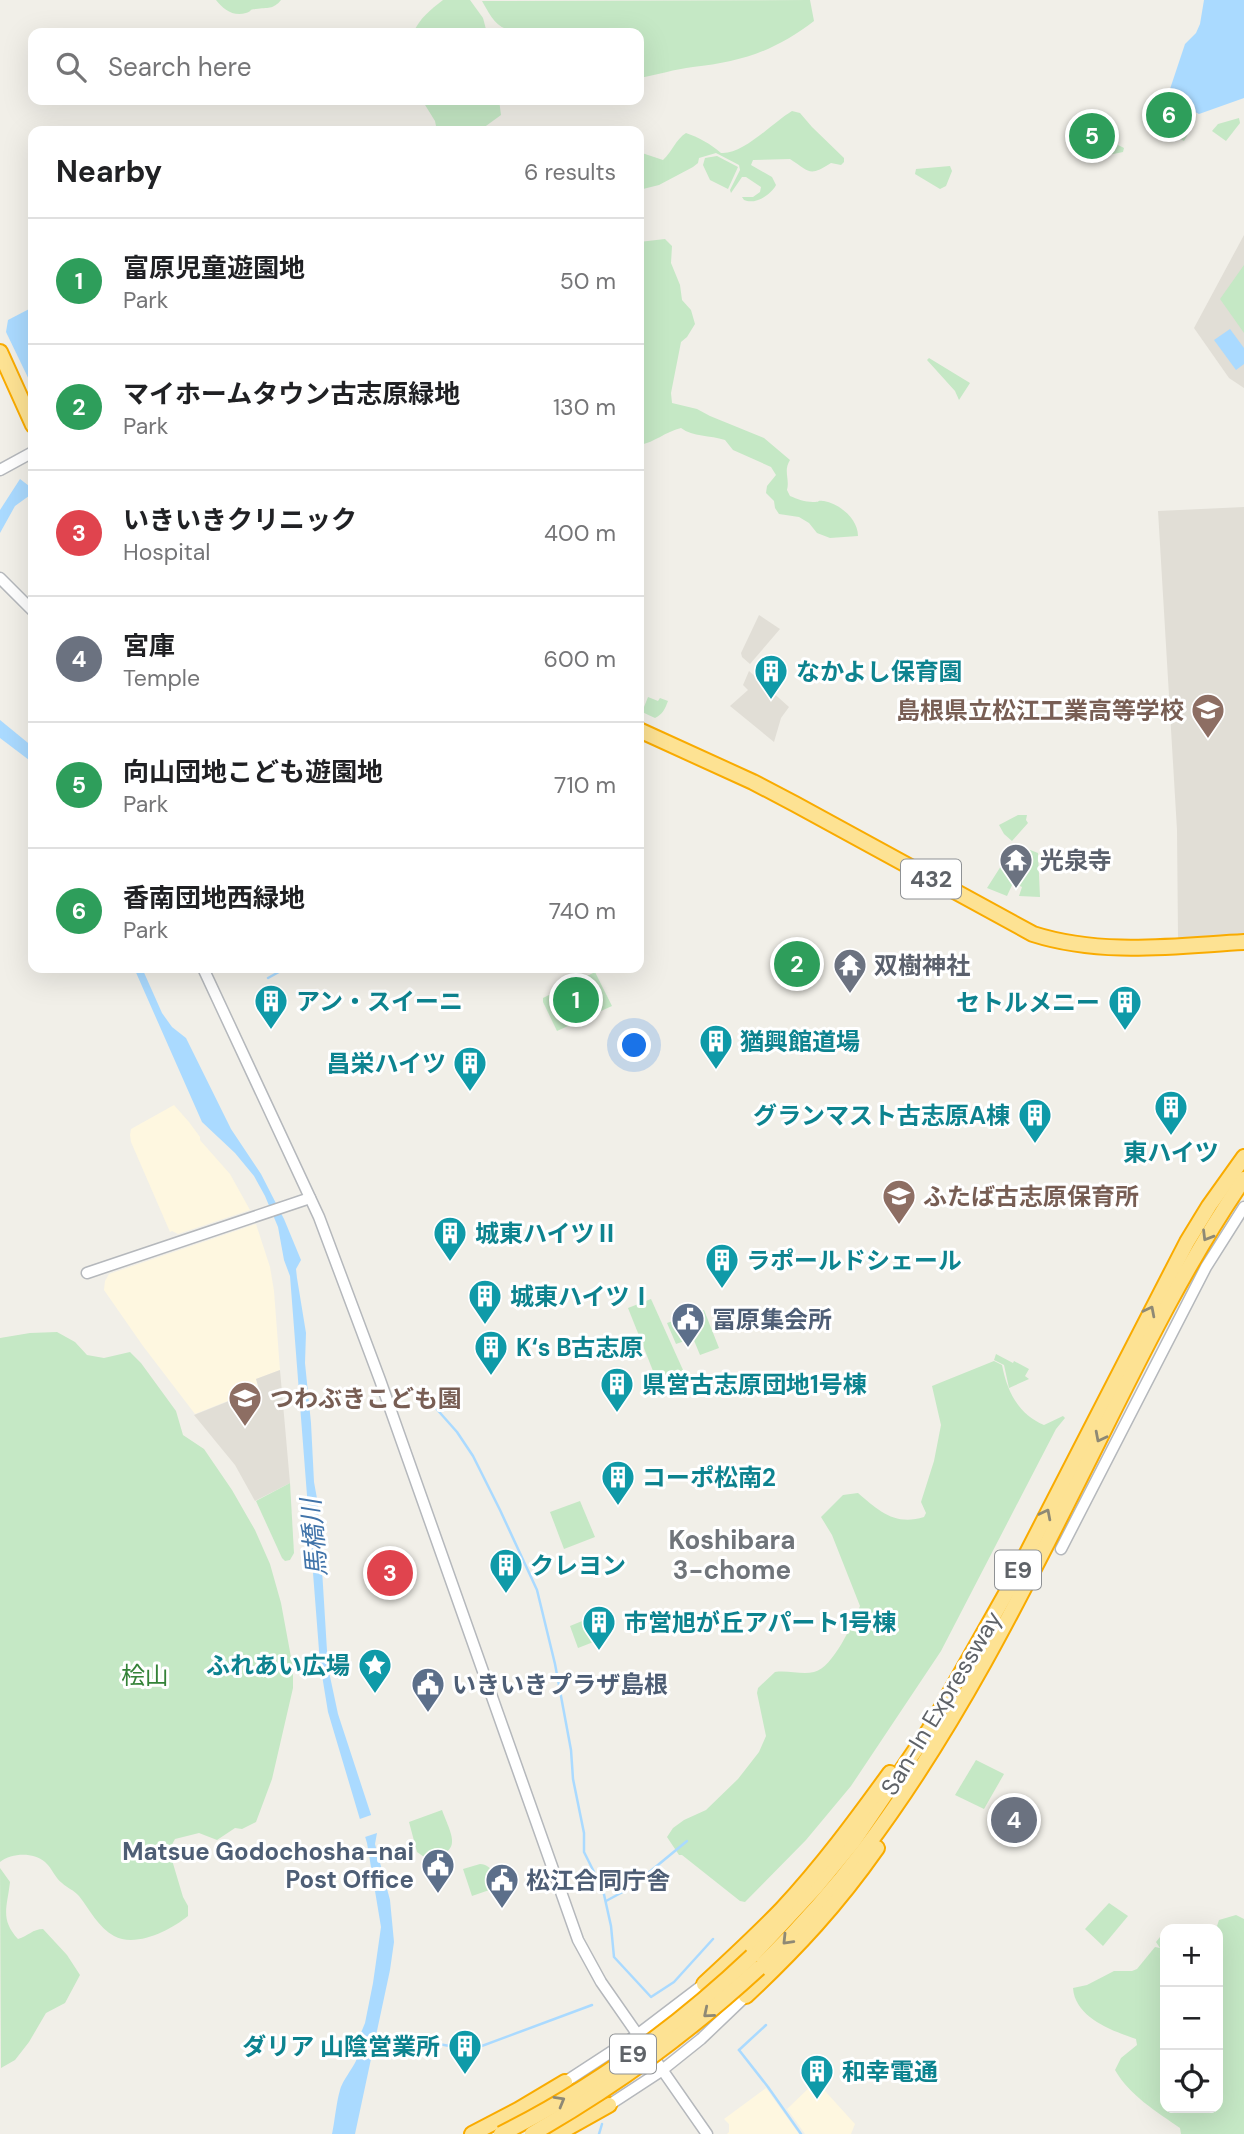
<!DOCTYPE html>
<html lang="en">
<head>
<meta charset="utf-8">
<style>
	body { margin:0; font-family:"DM Sans","Noto Sans JP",sans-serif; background:#f2f2f2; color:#202124 }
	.controls { position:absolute; right:21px; bottom:21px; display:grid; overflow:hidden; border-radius:14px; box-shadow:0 7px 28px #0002 }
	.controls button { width:63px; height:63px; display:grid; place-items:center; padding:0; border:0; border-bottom:2px solid #e0e0e0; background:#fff; color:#202124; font:35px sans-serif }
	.you { position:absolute; left:635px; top:1046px; width:24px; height:24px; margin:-18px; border:5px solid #fff; border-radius:50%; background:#1a73e8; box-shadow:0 0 0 10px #1a73e833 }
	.badge { display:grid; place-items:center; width:46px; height:46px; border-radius:50%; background:#ea4335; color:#fff; font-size:23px; font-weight:700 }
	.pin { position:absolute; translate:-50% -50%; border:4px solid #fff; box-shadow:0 2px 7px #0006 }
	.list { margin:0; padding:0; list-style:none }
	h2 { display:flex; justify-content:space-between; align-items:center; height:91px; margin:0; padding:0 28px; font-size:30px }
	h2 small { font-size:23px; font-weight:400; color:#757577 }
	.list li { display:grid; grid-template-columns:46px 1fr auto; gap:21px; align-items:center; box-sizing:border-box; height:126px; padding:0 28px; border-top:2px solid #e0e0e0 }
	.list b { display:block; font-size:26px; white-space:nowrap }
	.list p { margin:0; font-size:23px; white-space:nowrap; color:#757577 }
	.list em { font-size:23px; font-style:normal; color:#757577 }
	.icon { flex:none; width:38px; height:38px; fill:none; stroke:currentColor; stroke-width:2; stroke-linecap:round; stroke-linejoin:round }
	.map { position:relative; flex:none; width:1244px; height:2134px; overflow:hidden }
	.search { position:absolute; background:#fff; box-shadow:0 7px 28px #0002; left:28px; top:28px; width:616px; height:77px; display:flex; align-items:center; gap:18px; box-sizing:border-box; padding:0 24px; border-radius:14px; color:#757577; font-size:26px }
	.panel { position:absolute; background:#fff; box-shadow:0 7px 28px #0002; left:28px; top:126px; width:616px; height:847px; border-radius:14px }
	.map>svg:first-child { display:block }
	.commercial { fill:#fef7e0 }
	.education { fill:#e1ded6 }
	.green { fill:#c5e8c5 }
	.water { fill:#aadaff }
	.pier { fill:#f1efe8 }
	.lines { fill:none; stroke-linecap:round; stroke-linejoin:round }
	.stream { stroke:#aadaff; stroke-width:2.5 }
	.minor-casing { stroke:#b5b8bc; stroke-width:13 }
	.highway-casing { stroke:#f9ab00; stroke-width:18 }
	.minor { stroke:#fff; stroke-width:10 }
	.highway { stroke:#fde293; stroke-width:14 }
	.highway-bridge-casing { stroke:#f9ab00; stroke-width:18; stroke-linecap:butt }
	.highway-bridge { stroke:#fde293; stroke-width:14 }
	.oneway { stroke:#8e8975 }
	.labels { text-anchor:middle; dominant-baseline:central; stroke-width:6; stroke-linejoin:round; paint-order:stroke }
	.shield { fill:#fff; stroke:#8f9295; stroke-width:2 }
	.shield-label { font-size:23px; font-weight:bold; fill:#5f6368 }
	.culture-label { font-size:24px; font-weight:bold; fill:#0d838f; stroke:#fff; text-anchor:start }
	.education-label { font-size:24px; font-weight:bold; fill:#785e54; stroke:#fff; text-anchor:start }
	.worship-label { font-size:24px; font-weight:bold; fill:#5b616d; stroke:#fff; text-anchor:start }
	.service-label { font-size:24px; font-weight:bold; fill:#4e5e75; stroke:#fff; text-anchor:start }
	.park-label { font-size:24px; fill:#348238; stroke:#fff }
	.street-label { font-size:24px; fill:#5f6368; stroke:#fff }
	.water-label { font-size:26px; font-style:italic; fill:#4174aa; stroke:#fff }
	.neighbourhood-label { font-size:26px; font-weight:bold; fill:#70757a; stroke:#fff }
</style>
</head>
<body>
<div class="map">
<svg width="1244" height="2134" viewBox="0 0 1244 2134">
	<rect width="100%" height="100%" fill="#f1efe8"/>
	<g class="commercial">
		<path d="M174,1105L189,1122L200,1137V1140L230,1174L250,1210L178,1234L172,1231L170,1232L131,1142L130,1135L131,1129Z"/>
		<path d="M256,1224L270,1267L274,1291L280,1370L256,1379L258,1389L195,1414L143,1346L104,1290L105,1281L109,1274Z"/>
		<path d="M816,2081L855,2124L851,2134H805L787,2109Z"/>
		<path d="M766,2088L799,2134H727L729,2132V2124L724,2119Z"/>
	</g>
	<g class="education">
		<path d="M1244,235V388L1229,378L1194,328Z"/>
		<path d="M1244,507V937L1180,940L1178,937L1177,830L1158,511Z"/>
		<path d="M759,615L780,629L750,664L742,657L741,653Z"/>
		<path d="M749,671L789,707L781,718L774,742L730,706L748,690L743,685Z"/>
		<path d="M280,1370L290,1483L255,1501L235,1465L194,1415L259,1389L256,1379Z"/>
	</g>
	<g class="green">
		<path d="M216,0H281C273,10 268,7 256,9C246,10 255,10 246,13C233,17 223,9 216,0Z"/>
		<path d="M443,0H470L483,18L487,33H413C420,18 430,10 443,0Z"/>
		<path d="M810,0L814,21C775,51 741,62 693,67C675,69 657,75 639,78V33H503L506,29C494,25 488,11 482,1Z"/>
		<path d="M1158,91L1187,110L1194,118L1188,128L1190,131L1184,141L1145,120Z"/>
		<path d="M422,100H499L501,115L479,131H437L435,121Z"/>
		<path d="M792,111L800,113L812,127L844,158V162L841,165L831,163C809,177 810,172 790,159L753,160L751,165L772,177L776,185C771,195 755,205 744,200L742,197H753L760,192L761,187L746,177H742L731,193L730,190L740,170L739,165L716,153L699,158L698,163L693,167L659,185L639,190V152L663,160C672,152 676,139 686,133C698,137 711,144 721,153C743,155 772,123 792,111Z"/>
		<path d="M1239,118L1240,123L1226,141L1212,131L1218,124Z"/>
		<path d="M1081,126L1124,148L1123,152L1089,159Z"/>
		<path d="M717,156L738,167L728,189L710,180L703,165L705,158Z"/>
		<path d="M950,166L952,171L946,186L940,189L915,174L916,169Z"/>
		<path d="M665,239L672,246L671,263L680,285L682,300L691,310L695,324L687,337L681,342L671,393L672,403L697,409L710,416L764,438L790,460C783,471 790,479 787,490L790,496C797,499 805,502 813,502C822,502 815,500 824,501C840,504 858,519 858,536L830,538L817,533L809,523L799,517L779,514L775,508L774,501L766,493L767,486L776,475L771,467L733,450L725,440C710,435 693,437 681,428C665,432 655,442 640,445L639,450V242Z"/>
		<path d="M1244,265V333L1220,299Z"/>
		<path d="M929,358L970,383L959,400L955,391L927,360Z"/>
		<path d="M648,697L658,701L660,698L668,701C665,709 663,714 655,718L642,712Z"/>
		<path d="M1018,815H1027L1026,820L1028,823L1012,841L1004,834L999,825Z"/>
		<path d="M1015,844L1038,853L1040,897L1019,896L1022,887L1013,883L1007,896L987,888Z"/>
		<path d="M595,972L612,1006L557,1031L543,1002V998Z"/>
		<path d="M651,1299L683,1370L657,1381L628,1308Z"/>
		<path d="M704,1310L719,1348L700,1355L693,1338L676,1344L667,1323Z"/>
		<path d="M57,1332L75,1342L87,1355L104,1358L130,1352L141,1363L176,1411L183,1435L204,1449L232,1490L255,1530L270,1564L281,1603L293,1668V1688L272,1779L256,1822L242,1829L235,1828L217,1840L199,1833L175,1839L169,1850L183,1897L188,1906V1916C171,1930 136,1948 114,1936C99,1928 89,1909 79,1896C74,1890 67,1888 62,1883C55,1878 52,1868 45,1862C33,1852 12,1853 0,1862V1338L30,1333Z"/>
		<path d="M996,1354L1013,1363L1014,1361L1029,1369L1025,1376L1029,1379L1009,1388L1004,1365L994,1360Z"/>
		<path d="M994,1361L1002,1365C1007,1391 1018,1414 1044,1425L1063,1416L1065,1418L1056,1429L941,1651L851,1786L806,1840L745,1902L740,1901L682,1855H679L667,1837L673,1828L684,1820L706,1810L738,1779L759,1752L766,1736L757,1693L758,1688L775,1672C788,1670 802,1675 814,1672C833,1668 853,1623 860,1606L832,1535L821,1517L843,1495L858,1493C879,1511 895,1526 924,1517L926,1513L921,1502L934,1461L941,1425L932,1386Z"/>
		<path d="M290,1483L294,1553L290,1560L285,1561L282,1558L256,1501Z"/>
		<path d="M580,1501L595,1537L564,1549L550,1512Z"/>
		<path d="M592,1617L601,1639L578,1648L570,1626Z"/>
		<path d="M976,1760L1004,1774L984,1809L955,1795Z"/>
		<path d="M442,1810C452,1837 464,1852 427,1859L417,1852L409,1822Z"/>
		<path d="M480,1864C493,1865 494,1876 498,1887L472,1896L463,1869Z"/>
		<path d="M0,1868L10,1882C7,1908 0,1919 18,1939C28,1936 33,1929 43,1929L67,1955L80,1975L65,2003L46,2013L29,2042L15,2060L1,2068Z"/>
		<path d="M1109,1903L1128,1916L1103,1946L1085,1929Z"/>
		<path d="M1236,1915L1244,1919V2134H1181L1180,2128C1157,2112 1129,2095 1115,2070L1121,2058L1137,2045L1136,2039C1113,2031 1075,2018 1073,1988L1087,1985L1114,1971H1132L1137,1969L1155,1947L1160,1948L1156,1942L1160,1937L1165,1936V2108H1218L1216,1929L1219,1920Z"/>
	</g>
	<g class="water">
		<path d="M1204,0H1244V98L1199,114L1170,99L1168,95L1185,44L1196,33L1200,24Z"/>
		<path d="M33,307V388L6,332L8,320Z"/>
		<path d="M1230,329L1244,348V364L1236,370L1214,340Z"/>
		<path d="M20,479L33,489V493L15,506L0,533V510Z"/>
		<path d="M0,720L33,747V763L0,738Z"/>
		<path d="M134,968H142L162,1013L172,1027L186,1038L231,1129L261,1174L284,1219L301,1260L296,1269L297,1278L306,1333L305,1363L311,1423L314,1482L318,1504L328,1667L338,1714L377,1833L375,1844L390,1900L394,1942L390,1970L355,2134H332C335,2120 336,2104 340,2090C345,2073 364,2060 358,2040L365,2023L373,1983L381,1927L367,1843L328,1712L320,1663L290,1276L284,1260L278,1227L265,1196L254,1176L235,1153L202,1122Z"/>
	</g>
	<path class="pier" d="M374,1814L380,1832L362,1838L357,1820Z"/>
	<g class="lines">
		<g class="stream">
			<path d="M268,978L286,968"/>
			<path d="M426,1397L457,1432L473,1456L500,1510L537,1590L555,1664L571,1750L573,1779L584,1833V1852L603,1890L611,1926L614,1957L651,1997L674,1982L713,1939"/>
			<path d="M606,1901L630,1888L687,1841"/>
			<path d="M396,2036L471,2050L592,2005"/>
			<path d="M739,2050L768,2087L801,2134"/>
			<path d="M739,2050L766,2025"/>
			<path d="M599,2134L602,2124"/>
		</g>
		<defs>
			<g id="minor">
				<path d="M0,470L33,452"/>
				<path d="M0,578L33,611"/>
				<path d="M203,968L319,1217L380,1380L578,1940L601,1982L707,2134"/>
				<path d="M87,1273L310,1198"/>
				<path d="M1061,1549L1206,1267L1244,1207"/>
				<path d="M565,2082L637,2035L704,1984"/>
				<path d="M609,2105L661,2071L701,2039L746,1996"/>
			</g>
			<g id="highway">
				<path d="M0,352L33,425"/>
				<path d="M639,730L753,782L795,804L1033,934C1102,956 1173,946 1244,942"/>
				<path d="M752,1956L815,1888L853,1842L929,1730L1008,1590L1187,1242L1209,1206L1244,1157"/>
				<path d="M759,1968C797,1931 832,1892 864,1850C959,1724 1028,1582 1098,1442C1143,1352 1187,1262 1244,1179"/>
				<path d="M704,1984C731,1959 757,1935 782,1909C822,1866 856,1820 890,1773"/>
				<path d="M746,1996C797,1948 837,1905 877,1848"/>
				<path d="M472,2134L518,2110L565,2082"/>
				<path d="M557,2134L609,2105"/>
			</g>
		</defs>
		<use href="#minor" class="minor-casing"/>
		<use href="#highway" class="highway-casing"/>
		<use href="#minor" class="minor"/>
		<use href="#highway" class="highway"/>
		<defs>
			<g id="highway-bridge">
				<path d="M501,2134C593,2088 677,2027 752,1956"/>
				<path d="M532,2134C617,2085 686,2035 759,1968"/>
			</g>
		</defs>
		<use href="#highway-bridge" class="highway-bridge-casing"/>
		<use href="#highway-bridge" class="highway-bridge"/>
	</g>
	<defs><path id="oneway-chevron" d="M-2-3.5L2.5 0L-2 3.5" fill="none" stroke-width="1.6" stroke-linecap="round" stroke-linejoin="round" transform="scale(1.75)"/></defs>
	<g class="oneway">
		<use href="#oneway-chevron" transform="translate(1207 1236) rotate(121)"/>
		<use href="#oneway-chevron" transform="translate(1150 1311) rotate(-63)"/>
		<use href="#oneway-chevron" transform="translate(1100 1437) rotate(117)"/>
		<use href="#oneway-chevron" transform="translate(1046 1514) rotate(-63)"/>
		<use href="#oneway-chevron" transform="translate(787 1940) rotate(134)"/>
		<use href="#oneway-chevron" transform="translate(708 2013) rotate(140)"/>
		<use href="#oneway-chevron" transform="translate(560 2101) rotate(-30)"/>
	</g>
	<defs>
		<symbol id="building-pin" viewBox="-11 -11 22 30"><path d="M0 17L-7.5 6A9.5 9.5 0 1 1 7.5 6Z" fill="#0f9aa8" stroke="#fff"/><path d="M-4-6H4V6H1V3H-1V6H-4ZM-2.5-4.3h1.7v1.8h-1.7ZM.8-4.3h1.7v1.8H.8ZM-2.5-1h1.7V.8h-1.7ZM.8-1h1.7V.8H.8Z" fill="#fff"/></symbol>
		<symbol id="school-pin" viewBox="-11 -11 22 30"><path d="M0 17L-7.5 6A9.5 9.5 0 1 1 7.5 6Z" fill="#8d6e63" stroke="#fff"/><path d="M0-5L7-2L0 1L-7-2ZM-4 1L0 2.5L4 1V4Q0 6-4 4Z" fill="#fff"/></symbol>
		<symbol id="temple-pin" viewBox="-11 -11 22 30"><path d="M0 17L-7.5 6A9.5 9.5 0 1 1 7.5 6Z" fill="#6b7280" stroke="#fff"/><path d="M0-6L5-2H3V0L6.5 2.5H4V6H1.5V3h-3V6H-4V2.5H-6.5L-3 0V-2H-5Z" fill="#fff"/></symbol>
		<symbol id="civic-pin" viewBox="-11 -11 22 30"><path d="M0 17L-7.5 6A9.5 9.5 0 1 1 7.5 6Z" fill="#5c6f8a" stroke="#fff"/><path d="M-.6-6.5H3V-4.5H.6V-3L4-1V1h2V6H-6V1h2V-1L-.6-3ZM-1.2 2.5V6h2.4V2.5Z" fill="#fff"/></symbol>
		<symbol id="sight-pin" viewBox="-11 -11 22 30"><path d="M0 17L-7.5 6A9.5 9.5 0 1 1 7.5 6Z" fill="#0f9aa8" stroke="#fff"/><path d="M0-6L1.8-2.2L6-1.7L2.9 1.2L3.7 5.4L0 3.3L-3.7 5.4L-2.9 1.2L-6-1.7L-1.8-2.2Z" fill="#fff"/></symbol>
	</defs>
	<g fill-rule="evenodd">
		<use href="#building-pin" x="752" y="652" width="38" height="52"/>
		<use href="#school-pin" x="1189" y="691" width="38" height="52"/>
		<use href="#temple-pin" x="997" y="841" width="38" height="52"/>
		<use href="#temple-pin" x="831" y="946" width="38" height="52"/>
		<use href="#building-pin" x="252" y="982" width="38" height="52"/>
		<use href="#building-pin" x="1106" y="983" width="38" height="52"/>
		<use href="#building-pin" x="697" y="1022" width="38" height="52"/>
		<use href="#building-pin" x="451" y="1044" width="38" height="52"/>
		<use href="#building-pin" x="1152" y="1088" width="38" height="52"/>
		<use href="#building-pin" x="1016" y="1096" width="38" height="52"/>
		<use href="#school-pin" x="880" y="1177" width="38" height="52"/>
		<use href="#building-pin" x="431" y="1214" width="38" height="52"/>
		<use href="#building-pin" x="703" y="1241" width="38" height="52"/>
		<use href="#building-pin" x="466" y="1277" width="38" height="52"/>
		<use href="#civic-pin" x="669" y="1300" width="38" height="52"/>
		<use href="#building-pin" x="472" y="1328" width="38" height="52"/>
		<use href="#building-pin" x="598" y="1365" width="38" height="52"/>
		<use href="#school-pin" x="226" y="1379" width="38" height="52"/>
		<use href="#building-pin" x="599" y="1458" width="38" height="52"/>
		<use href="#building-pin" x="487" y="1546" width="38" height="52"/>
		<use href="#building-pin" x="580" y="1603" width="38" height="52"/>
		<use href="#sight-pin" x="356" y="1646" width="38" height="52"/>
		<use href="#civic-pin" x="409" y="1665" width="38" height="52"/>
		<use href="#civic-pin" x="419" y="1846" width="38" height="52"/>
		<use href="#civic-pin" x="483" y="1861" width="38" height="52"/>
		<use href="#building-pin" x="446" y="2027" width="38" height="52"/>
		<use href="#building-pin" x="798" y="2052" width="38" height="52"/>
	</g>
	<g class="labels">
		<g class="shield">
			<rect x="901" y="859.5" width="60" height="39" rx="5"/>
			<rect x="995" y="1550.5" width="46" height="39" rx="5"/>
			<rect x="610" y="2034.5" width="46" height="39" rx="5"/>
		</g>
		<g class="shield-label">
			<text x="931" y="879">432</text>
			<text x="1018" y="1570">E9</text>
			<text x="633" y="2054">E9</text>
		</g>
		<g class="culture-label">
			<text x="796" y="671">なかよし保育園</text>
			<text x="296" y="1001">アン・スイーニ</text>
			<text x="1100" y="1002" text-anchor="end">セトルメニー</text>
			<text x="740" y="1041">猶興館道場</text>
			<text x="446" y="1063" text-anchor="end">昌栄ハイツ</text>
			<text x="1010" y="1115" text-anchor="end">グランマスト古志原A棟</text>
			<text x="1171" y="1152" text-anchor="middle">東ハイツ</text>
			<text x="475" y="1233">城東ハイツⅡ</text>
			<text x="746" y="1260">ラポールドシェール</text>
			<text x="510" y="1296">城東ハイツⅠ</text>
			<text x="516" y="1347">K‘s B古志原</text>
			<text x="642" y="1384">県営古志原団地1号棟</text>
			<text x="642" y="1477">コーポ松南2</text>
			<text x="530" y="1565">クレヨン</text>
			<text x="624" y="1622">市営旭が丘アパート1号棟</text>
			<text x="350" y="1665" text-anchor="end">ふれあい広場</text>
			<text x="440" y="2046" text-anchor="end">ダリア 山陰営業所</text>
			<text x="842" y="2071">和幸電通</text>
		</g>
		<g class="education-label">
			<text x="1184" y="710" text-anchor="end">島根県立松江工業高等学校</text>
			<text x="923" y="1196">ふたば古志原保育所</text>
			<text x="270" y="1398">つわぶきこども園</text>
		</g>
		<g class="worship-label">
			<text x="1040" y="860">光泉寺</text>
			<text x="874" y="965">双樹神社</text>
		</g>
		<g class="service-label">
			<text x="712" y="1319">冨原集会所</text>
			<text x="452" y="1684">いきいきプラザ島根</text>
			<text x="414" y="1851" text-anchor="end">Matsue Godochosha-nai<tspan x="414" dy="28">Post Office</tspan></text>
			<text x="526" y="1880">松江合同庁舎</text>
		</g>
		<g class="park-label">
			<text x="145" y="1675">桧山</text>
		</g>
		<g class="street-label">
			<text transform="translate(941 1703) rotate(-59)">San-In Expressway</text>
		</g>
		<g class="water-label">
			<text transform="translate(314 1538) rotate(-95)">馬橋川</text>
		</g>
		<g class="neighbourhood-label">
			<text x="732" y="1540">Koshibara<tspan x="732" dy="30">3-chome</tspan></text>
		</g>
	</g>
</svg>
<div class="controls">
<button>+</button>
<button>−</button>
<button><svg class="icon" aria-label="locate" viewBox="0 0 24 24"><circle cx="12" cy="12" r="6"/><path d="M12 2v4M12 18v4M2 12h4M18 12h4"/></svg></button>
</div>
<div class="you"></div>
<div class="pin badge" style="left:576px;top:1000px;background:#2e9e5b">1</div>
<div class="pin badge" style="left:797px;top:964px;background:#2e9e5b">2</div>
<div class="pin badge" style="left:390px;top:1573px;background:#e0444e">3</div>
<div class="pin badge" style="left:1014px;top:1820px;background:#6b7280">4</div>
<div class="pin badge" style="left:1092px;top:136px;background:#2e9e5b">5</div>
<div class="pin badge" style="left:1169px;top:115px;background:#2e9e5b">6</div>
<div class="search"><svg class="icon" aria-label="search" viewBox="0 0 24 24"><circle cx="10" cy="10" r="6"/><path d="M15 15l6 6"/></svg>Search here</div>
<section class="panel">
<h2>Nearby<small>6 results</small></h2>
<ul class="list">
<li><span class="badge" style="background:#2e9e5b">1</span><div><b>富原児童遊園地</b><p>Park</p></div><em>50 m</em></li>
<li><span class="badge" style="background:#2e9e5b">2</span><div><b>マイホームタウン古志原緑地</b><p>Park</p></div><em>130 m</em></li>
<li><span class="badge" style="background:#e0444e">3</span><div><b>いきいきクリニック</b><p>Hospital</p></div><em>400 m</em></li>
<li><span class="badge" style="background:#6b7280">4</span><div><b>宮庫</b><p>Temple</p></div><em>600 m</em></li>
<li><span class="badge" style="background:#2e9e5b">5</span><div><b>向山団地こども遊園地</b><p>Park</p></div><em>710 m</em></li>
<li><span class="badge" style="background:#2e9e5b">6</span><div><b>香南団地西緑地</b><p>Park</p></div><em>740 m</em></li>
</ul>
</section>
</div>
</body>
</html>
